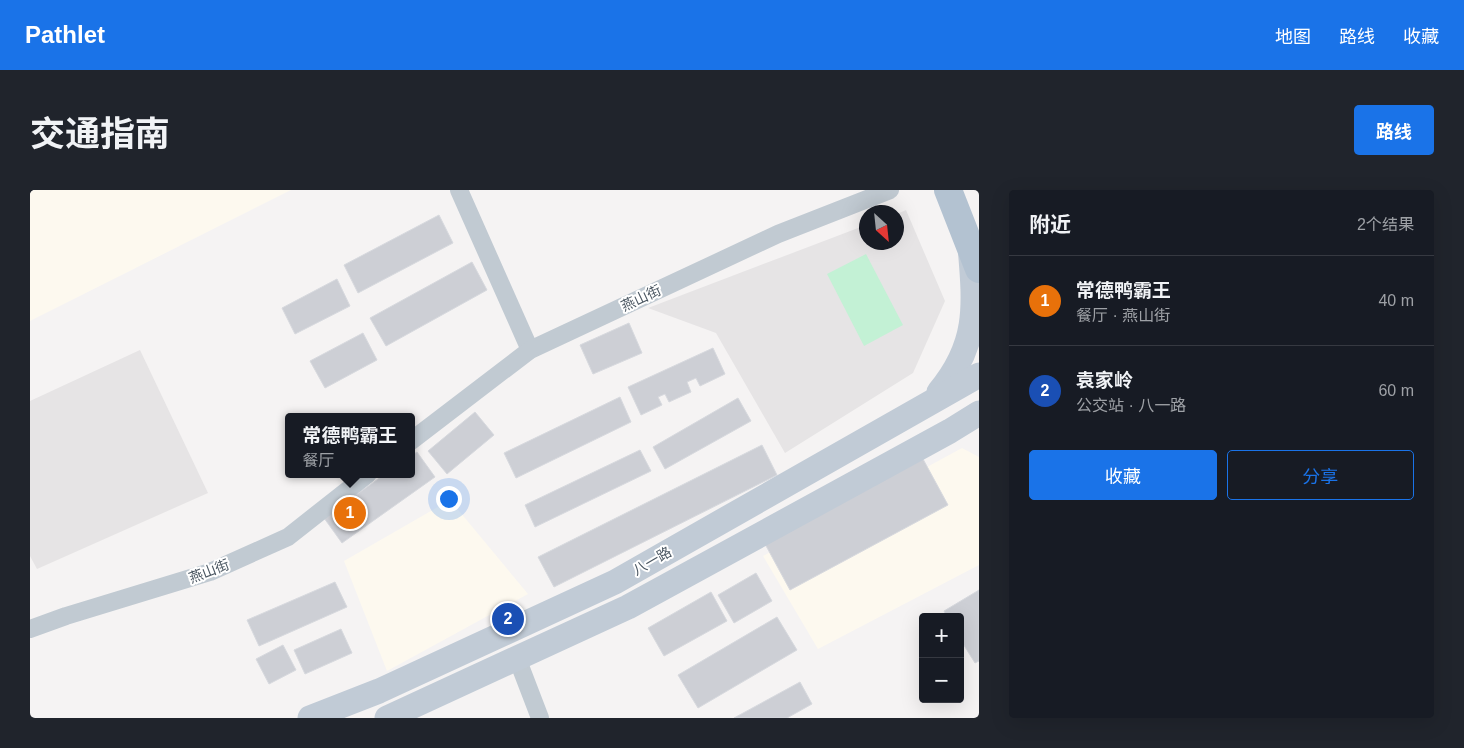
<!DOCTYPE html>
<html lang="zh">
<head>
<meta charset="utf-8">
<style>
	body { margin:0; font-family:Arial,"Noto Sans SC",sans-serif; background:#20242c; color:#f1f3f6 }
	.controls { position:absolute; right:15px; bottom:15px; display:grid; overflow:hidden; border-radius:5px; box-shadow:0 5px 20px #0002 }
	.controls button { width:45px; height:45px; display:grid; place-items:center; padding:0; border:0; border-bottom:1px solid #363941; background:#171b24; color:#f1f3f6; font:25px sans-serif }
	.compass { position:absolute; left:829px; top:15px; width:45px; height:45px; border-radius:50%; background:#171b24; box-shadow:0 5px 20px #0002; rotate:153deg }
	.you { position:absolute; left:418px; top:308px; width:18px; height:18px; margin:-12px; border:4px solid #fff; border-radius:50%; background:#1a73e8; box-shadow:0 0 0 8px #1a73e833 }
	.badge { display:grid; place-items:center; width:32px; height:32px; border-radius:50%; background:#1a73e8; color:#fff; font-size:16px; font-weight:700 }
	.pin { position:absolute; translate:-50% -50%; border:2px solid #fff; box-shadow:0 1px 5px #0006 }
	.popup { position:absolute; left:255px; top:223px; width:130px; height:65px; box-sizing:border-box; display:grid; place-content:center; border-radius:5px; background:#171b24; filter:drop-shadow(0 1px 4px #0005); font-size:16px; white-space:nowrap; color:#9ea1a6 }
	.popup b { font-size:19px; color:#f1f3f6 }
	.popup::after { content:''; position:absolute; left:50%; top:100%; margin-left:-10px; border:10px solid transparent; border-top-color:#171b24 }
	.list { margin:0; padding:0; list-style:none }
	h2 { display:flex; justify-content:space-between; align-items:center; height:65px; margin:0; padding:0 20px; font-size:21px }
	h2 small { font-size:16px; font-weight:400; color:#9ea1a6 }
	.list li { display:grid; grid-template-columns:32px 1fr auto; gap:15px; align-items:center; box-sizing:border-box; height:90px; padding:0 20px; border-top:1px solid #363941 }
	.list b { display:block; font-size:19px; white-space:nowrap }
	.list p { margin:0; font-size:16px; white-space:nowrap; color:#9ea1a6 }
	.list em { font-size:16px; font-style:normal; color:#9ea1a6 }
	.actions { display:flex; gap:10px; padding:15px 20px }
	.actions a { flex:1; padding:11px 0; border:1px solid #1a73e8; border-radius:5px; text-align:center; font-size:18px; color:#1a73e8 }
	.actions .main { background:#1a73e8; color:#fff }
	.map { position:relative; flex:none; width:949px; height:528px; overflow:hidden; border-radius:5px }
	header { display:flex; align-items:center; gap:30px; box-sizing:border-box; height:70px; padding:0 25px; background:#1a73e8; color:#fff }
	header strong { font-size:24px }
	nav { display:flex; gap:28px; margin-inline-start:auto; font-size:18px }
	.intro { display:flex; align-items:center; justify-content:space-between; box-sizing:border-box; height:120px; padding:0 30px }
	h1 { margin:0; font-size:35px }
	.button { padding:12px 22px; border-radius:5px; background:#1a73e8; color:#fff; font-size:18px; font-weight:700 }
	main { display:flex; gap:30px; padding:0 30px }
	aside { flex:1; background:#171b24; border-radius:5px; box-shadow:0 5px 20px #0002 }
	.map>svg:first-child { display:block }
	.commercial { fill:#fdf9ef }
	.education { fill:#e6e4e5 }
	.green { fill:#c3f1d5 }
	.building { fill:#cdcfd5; stroke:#d7d9de }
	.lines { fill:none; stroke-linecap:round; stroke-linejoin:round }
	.minor { stroke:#c1cad2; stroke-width:18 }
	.secondary { stroke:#c1cbd6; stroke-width:25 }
	.primary { stroke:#b3c2d1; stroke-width:28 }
	.labels { text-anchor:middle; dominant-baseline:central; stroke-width:4; stroke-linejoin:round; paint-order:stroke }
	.street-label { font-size:14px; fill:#4a5661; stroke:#fff }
</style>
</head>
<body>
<header>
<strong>Pathlet</strong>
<nav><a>地图</a><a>路线</a><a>收藏</a></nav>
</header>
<div class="intro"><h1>交通指南</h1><a class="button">路线</a></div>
<main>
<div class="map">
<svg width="949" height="528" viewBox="0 0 949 528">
	<rect width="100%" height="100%" fill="#f5f3f3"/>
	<g class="commercial">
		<path d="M0,0H261L0,131Z"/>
		<path d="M932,258L949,267V375L788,459L733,366Z"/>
		<path d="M420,310L498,404L357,481L314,371Z"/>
	</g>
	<g class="education">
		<path d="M876,20L915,111L883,183L755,263L686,143L618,118L836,35V52H866L867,24Z"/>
		<path d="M110,160L178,303L7,379L0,366V211Z"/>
	</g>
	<path class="green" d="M836,64L873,135L834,156L797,84Z"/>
	<g class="building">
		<path d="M409,25L423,53L328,103L314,75Z"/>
		<path d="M442,72L457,100L356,156L340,128Z"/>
		<path d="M307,89L320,116L265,144L252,118Z"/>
		<path d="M599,133L612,163L563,184L550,155Z"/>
		<path d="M333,143L347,170L295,198L280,171Z"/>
		<path d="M683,158L695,184L670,196L666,188L657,192L661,202L639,212L635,204L628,207L632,215L611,225L598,197Z"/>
		<path d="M590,207L601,232L486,288L474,263Z"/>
		<path d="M708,208L721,231L635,279L623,257Z"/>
		<path d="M445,222L464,245L417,284L398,261Z"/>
		<path d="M732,255L747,285L524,397L508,367Z"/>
		<path d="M610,260L621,281L505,337L495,315Z"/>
		<path d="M387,262L405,287L312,353L294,328L355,284H381V266Z"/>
		<path d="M893,269L918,315L760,400L735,354Z"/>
		<path d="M726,383L742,411L704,433L688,405Z"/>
		<path d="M305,392L317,417L229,456L217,430Z"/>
		<path d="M949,400V471L945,473L930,449V427H917L914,421Z"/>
		<path d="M681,402L697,431L634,466L618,438Z"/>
		<path d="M747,427L767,460L668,518L648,485Z"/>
		<path d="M311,439L322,463L275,484L264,460Z"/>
		<path d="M253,455L266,480L239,494L226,469Z"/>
		<path d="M770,492L782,514L757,528H704Z"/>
	</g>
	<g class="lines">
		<g class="minor">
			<path d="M429,0L500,160"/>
			<path d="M381,251L500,160L748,44L860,0"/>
			<path d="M0,439L36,426L180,382L258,347L338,284"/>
			<path d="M487,468L510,528"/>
		</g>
		<g class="secondary">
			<path d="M909,202C949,154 945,116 940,56"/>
			<path d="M280,528L349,501L585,392L949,185"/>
			<path d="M357,528L598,417L920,241L949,223"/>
		</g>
		<path class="primary" d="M918,0L949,79"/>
	</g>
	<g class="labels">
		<g class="street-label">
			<text transform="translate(611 108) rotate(-25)">燕山街</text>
			<text transform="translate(622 371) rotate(-30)">八一路</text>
			<text transform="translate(179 381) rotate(-21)">燕山街</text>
		</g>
	</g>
</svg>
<div class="controls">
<button>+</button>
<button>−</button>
</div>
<svg class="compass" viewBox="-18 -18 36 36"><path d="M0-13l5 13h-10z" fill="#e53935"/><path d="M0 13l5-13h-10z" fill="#9ea1a6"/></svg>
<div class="you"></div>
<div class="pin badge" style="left:320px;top:323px;background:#e8710a">1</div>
<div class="popup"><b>常德鸭霸王</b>餐厅</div>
<div class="pin badge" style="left:478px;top:429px;background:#1a4fb4">2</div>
</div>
<aside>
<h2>附近<small>2个结果</small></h2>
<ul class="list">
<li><span class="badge" style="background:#e8710a">1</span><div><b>常德鸭霸王</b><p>餐厅 · 燕山街</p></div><em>40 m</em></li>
<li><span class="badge" style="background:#1a4fb4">2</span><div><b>袁家岭</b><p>公交站 · 八一路</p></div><em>60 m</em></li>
</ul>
<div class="actions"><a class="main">收藏</a><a>分享</a></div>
</aside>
</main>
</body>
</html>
